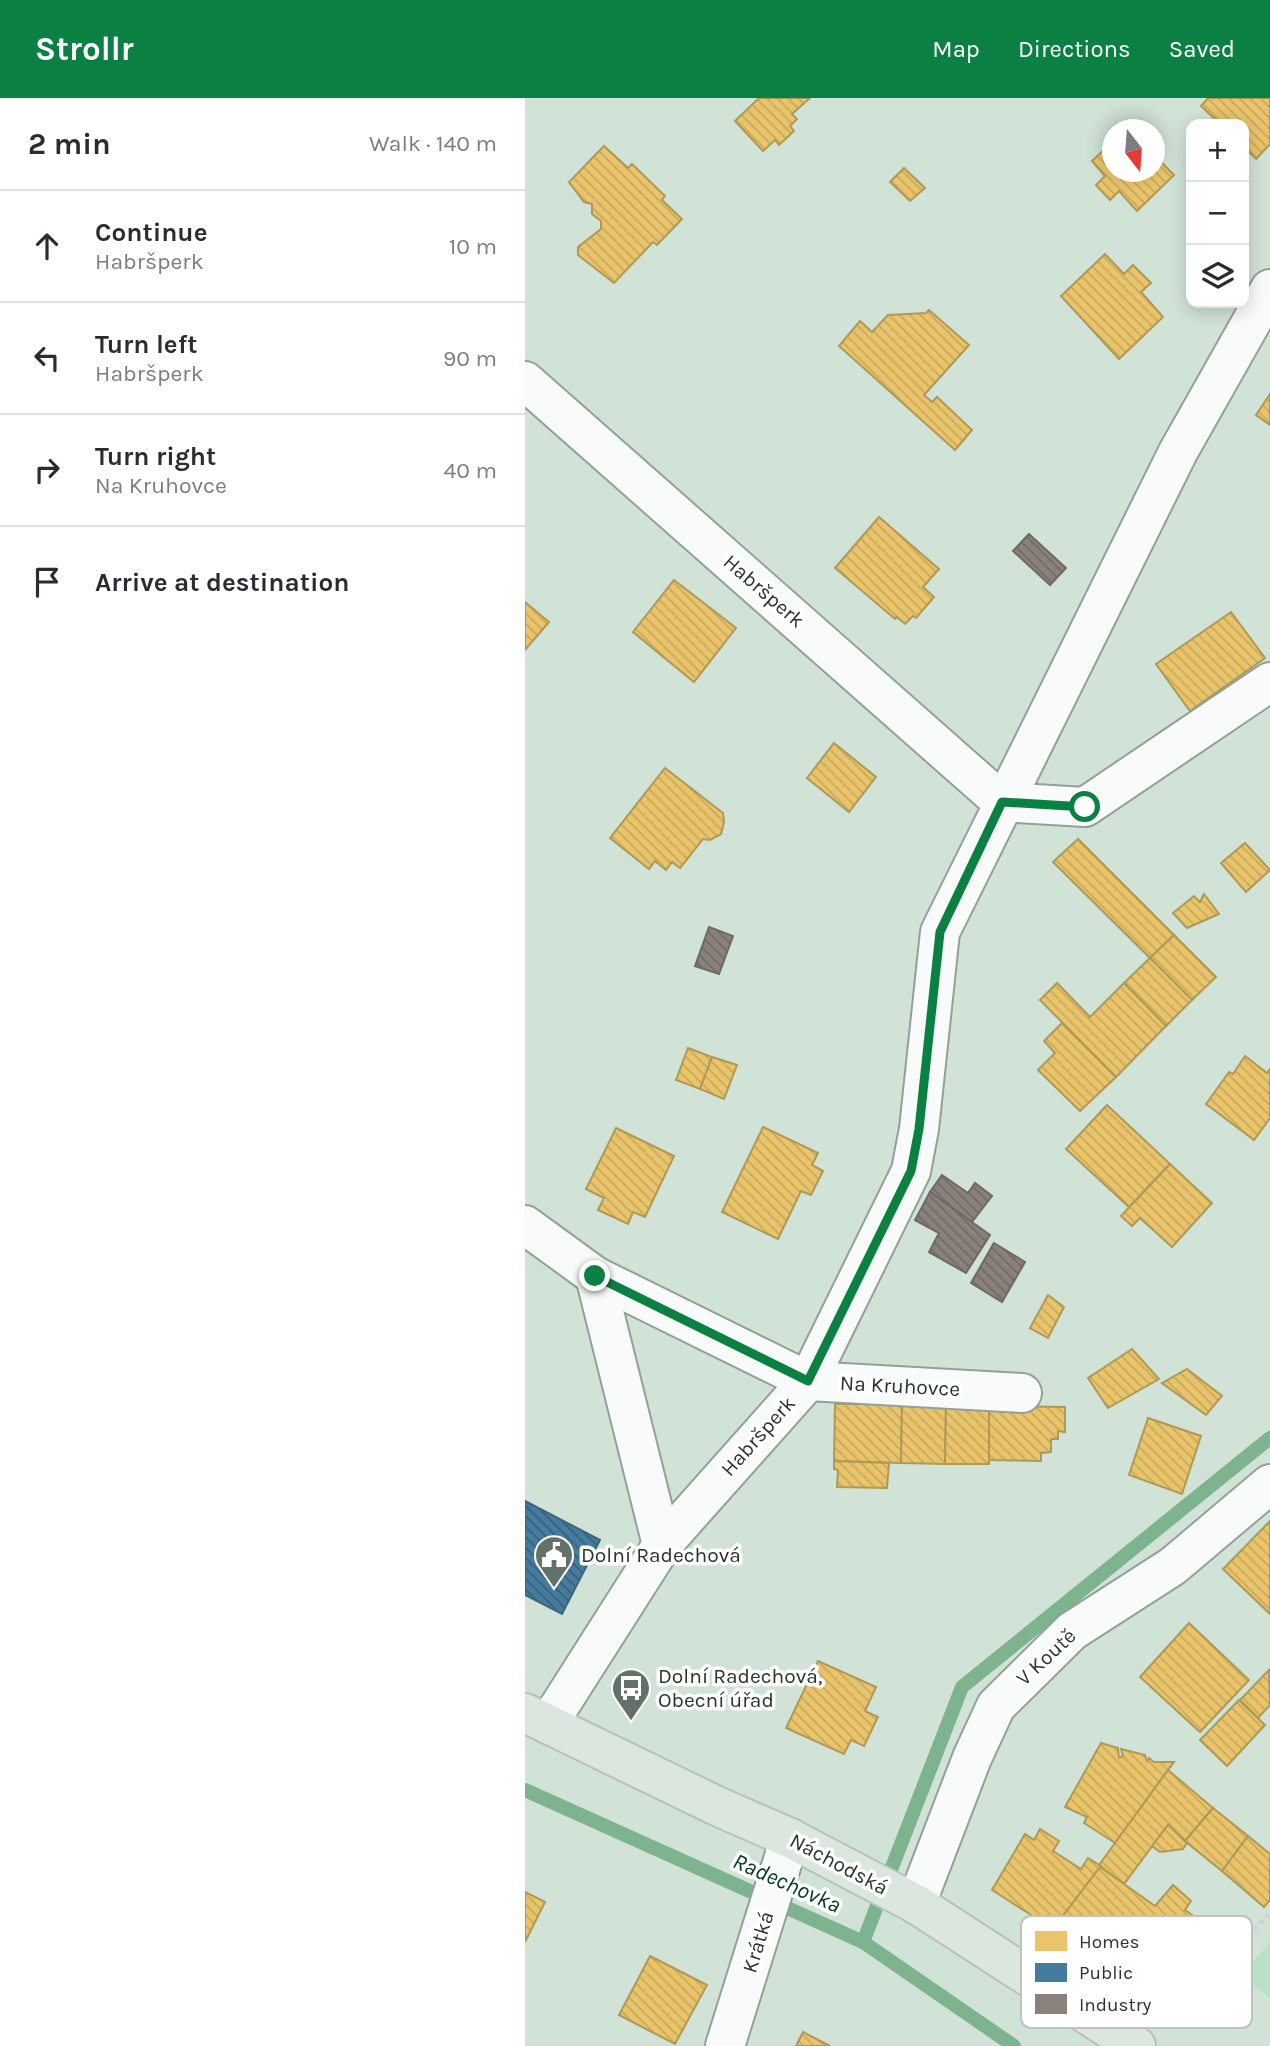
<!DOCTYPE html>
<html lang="en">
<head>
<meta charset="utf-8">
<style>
	body { margin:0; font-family:Karla,sans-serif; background:#f7f7f7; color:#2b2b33 }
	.controls { position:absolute; right:21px; top:21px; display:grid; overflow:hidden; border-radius:14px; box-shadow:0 4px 18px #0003 }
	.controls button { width:63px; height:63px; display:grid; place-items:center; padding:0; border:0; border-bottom:2px solid #e1e1e2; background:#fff; color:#2b2b33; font:35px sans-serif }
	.compass { position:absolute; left:577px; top:21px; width:63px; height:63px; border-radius:50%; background:#fff; box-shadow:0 4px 18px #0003; rotate:163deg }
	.stop { position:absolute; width:21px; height:21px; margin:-16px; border:5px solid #0b8043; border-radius:50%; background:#fff }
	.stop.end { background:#0b8043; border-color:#fff; box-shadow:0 2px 7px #0008 }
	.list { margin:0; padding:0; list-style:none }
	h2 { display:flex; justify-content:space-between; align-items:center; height:91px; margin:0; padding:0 28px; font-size:30px }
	h2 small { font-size:23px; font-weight:400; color:#7c7c81 }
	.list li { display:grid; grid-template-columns:46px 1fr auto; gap:21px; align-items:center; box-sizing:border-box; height:112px; padding:0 28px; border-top:2px solid #e1e1e2 }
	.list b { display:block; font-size:26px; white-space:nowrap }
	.list p { margin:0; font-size:23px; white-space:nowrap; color:#7c7c81 }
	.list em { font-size:23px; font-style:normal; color:#7c7c81 }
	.icon { flex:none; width:38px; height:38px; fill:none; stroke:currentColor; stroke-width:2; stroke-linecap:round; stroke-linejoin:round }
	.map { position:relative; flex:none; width:745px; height:1948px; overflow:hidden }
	header { display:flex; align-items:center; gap:42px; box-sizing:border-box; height:98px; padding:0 35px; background:#0b8043; color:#fff }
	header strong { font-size:33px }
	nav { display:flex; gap:38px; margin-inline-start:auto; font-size:24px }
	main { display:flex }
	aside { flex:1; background:#fff }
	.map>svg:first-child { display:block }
	.pitch { fill:#bae1c6 }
	.homes { fill:url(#homes-back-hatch); stroke:#af9957; stroke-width:2 }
	.public { fill:url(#public-back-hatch); stroke:#3c667b; stroke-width:2 }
	.industry { fill:url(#industry-back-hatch); stroke:#6d6a64; stroke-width:2 }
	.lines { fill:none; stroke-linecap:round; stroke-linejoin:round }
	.stream { stroke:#7eb390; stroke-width:14 }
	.street-casing { stroke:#93a097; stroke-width:42 }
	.primary-casing { stroke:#b8c1bb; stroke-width:42 }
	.path { stroke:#ced3cf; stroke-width:4.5; stroke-dasharray:3.5 5; stroke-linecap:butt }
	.street { stroke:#f8fbf9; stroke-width:38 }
	.primary { stroke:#dae6de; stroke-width:38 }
	.route { stroke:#0b8043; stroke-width:9 }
	.labels { text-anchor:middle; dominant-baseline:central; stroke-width:7; stroke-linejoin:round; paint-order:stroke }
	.street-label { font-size:21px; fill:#28352c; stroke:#fff }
	.poi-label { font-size:21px; fill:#28352c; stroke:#fff; text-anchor:start }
	.water-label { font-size:23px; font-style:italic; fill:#023a1d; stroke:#fff }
	.key { fill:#fff; stroke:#bec2c0; stroke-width:2 }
	.key-label { font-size:19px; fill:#28352c }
</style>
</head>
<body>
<header>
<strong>Strollr</strong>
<nav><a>Map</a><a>Directions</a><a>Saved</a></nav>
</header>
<main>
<aside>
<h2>2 min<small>Walk · 140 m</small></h2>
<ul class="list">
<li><svg class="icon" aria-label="ahead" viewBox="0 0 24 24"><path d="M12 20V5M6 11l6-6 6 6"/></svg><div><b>Continue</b><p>Habršperk</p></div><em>10 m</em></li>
<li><svg class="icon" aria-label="left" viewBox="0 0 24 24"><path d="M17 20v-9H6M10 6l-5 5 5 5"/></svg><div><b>Turn left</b><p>Habršperk</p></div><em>90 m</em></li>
<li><svg class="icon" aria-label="right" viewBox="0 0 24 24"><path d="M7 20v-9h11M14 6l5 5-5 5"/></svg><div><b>Turn right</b><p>Na Kruhovce</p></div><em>40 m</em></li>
<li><svg class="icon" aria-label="arrive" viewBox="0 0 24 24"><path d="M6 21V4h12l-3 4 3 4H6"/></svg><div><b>Arrive at destination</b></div></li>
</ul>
</aside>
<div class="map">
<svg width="745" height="1948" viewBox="0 0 745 1948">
	<defs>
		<pattern id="homes-back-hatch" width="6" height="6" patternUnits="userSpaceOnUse" patternTransform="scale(1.75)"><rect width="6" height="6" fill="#e9c46a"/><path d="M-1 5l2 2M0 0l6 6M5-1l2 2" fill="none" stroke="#c8a95c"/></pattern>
		<pattern id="public-back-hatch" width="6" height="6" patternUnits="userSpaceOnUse" patternTransform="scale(1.75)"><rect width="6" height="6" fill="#457b9d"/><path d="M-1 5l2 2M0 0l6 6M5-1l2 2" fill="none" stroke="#376079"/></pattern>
		<pattern id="industry-back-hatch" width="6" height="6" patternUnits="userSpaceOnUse" patternTransform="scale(1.75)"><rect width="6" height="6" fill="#8a817c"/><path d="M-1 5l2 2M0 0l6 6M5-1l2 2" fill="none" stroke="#716a66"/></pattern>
	</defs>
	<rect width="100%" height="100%" fill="#d1e3d6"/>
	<path class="pitch" d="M745,1844V1900L716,1877Z"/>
	<g class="homes">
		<path d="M234,0H285L267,16L272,21L265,28L269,33L254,47L250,42L238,53L210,23Z"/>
		<path d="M683,0H745V46L731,61L719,49V26H695L676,8Z"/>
		<path d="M587,44V74H629V57L649,77L612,113L594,93L585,102L571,87L580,78L567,63Z"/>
		<path d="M79,48L103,70L107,66L140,98L137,102L157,121L132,147L128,144L89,185L53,157V149L76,131V123L67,116V106L59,104L44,84Z"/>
		<path d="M379,70L400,90L385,103L365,84Z"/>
		<path d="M580,156L599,176L608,167L626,185L616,194L638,219L594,261L536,198Z"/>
		<path d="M404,212L444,247L399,297L407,304L412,299L447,332L430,352L314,248L335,223L347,234L363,217L401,215Z"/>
		<path d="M745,296V327L731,317Z"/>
		<path d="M354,419L414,471L398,489L409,499L391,520L388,518L380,526L372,519L370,521L310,470Z"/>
		<path d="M149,482L211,530L169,584L108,534Z"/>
		<path d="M0,504L24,524L0,552Z"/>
		<path d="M706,514L740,560L665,613L631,566Z"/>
		<path d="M309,645L351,679L324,714L282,680Z"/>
		<path d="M140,670L198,715L199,724L196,736L185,742L178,741L155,770L147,764L141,772L130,763L124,771L85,740Z"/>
		<path d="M553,741L649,837L625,860L528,764Z"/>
		<path d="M720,745L745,772L721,794L696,765Z"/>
		<path d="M679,796L694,816L662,830L648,815L669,798L675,804Z"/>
		<path d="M649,837L691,879L667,902L625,860Z"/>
		<path d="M625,860L667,902L641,928L599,885Z"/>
		<path d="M532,885L565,919L599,885L641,928L591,979L515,902Z"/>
		<path d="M537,925L591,979L555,1013L513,972L530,955L519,943Z"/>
		<path d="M163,950L187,959L175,991L151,982Z"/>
		<path d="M720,958L742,975L745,971V1020L729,1042L681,1006L704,974L708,976Z"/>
		<path d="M187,959L212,967L199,1001L175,991Z"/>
		<path d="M582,1007L645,1066L604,1109L541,1051Z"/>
		<path d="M238,1029L293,1055L287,1067L298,1073L286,1097L276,1093L253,1141L197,1114Z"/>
		<path d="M91,1030L149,1058L120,1119L108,1114L103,1126L73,1112L79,1100L61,1091Z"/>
		<path d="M645,1066L687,1105L647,1149L615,1120L607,1128L596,1118Z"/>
		<path d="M523,1197L539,1209L523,1240L505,1230Z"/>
		<path d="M607,1251L634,1281L583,1310L563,1280Z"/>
		<path d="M662,1271L697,1298L681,1317L637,1285Z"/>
		<path d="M310,1306H377L376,1365L309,1363Z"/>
		<path d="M377,1306L421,1308L420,1366L376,1365Z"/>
		<path d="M421,1308H464V1366H420Z"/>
		<path d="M464,1308L540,1309V1334L533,1333V1341H526V1354L516,1355V1363L464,1362Z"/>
		<path d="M623,1320L676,1338L657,1396L604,1377Z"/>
		<path d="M309,1363L364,1365L362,1390L312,1389L313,1372L309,1371Z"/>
		<path d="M745,1423V1516L698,1471Z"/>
		<path d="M664,1525L724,1582L675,1634L615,1579Z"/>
		<path d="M293,1563L351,1589L340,1613L353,1619L339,1648L326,1642L319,1656L261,1630Z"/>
		<path d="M744,1572L745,1607L733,1620L715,1602Z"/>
		<path d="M714,1602L740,1627L702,1668L675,1642Z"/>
		<path d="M576,1645L593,1650L594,1660L598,1658L596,1651L620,1657L622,1663L624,1660L629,1664H649L590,1745L559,1725L562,1719L540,1709Z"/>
		<path d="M643,1672L688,1710L660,1743L643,1727L599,1786L574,1767Z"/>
		<path d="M688,1710L723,1738L697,1773L660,1743Z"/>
		<path d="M643,1727L662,1745L658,1751L635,1754L627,1748Z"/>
		<path d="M515,1731L534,1743L528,1753L556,1771L563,1760L576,1768L528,1831L467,1792L500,1736L509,1742Z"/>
		<path d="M723,1738L745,1756V1802L739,1809L697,1773Z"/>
		<path d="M575,1769L630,1808L648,1787L666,1803L660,1812L707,1845L649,1915L528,1831Z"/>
		<path d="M0,1794L20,1804L0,1844Z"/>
		<path d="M125,1858L182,1887L150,1946L94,1917Z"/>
		<path d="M278,1934L305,1948H271Z"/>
	</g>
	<path class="public" d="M0,1403L75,1442L37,1516L0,1497Z"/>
	<g class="industry">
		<path d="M504,436L541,470L525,487L488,453Z"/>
		<path d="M184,829L208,838L194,876L170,868Z"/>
		<path d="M417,1077L443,1095L450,1085L467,1098L447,1124L405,1094Z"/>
		<path d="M405,1094L465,1137L441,1175L404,1154L414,1135L390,1122Z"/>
		<path d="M469,1145L500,1164L477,1204L446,1185Z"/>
	</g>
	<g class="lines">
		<g class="stream">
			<path d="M0,1692L338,1844L489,1948"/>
			<path d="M338,1844L437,1589L745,1340"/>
		</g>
		<defs>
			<g id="street">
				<path d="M0,283L477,704L560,709L745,584"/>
				<path d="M0,1127L70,1178L283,1283L497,1295"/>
				<path d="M70,1178L137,1447"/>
				<path d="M23,1626L137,1447L283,1283L386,1073L394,1031L415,834L653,354L745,191"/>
				<path d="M391,1806L447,1660L471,1608L547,1533L648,1468L745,1386"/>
				<path d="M200,1948L265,1740"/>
			</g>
			<path id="primary" d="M0,1615L194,1709L265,1740L391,1806L611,1948"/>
		</defs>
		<use href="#street" class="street-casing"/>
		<use href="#primary" class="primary-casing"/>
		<path class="path" d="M642,1924L745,1815"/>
		<use href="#street" class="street"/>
		<use href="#primary" class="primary"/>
	</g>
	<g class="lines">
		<path class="route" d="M70,1178L283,1283L386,1073L394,1031L415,834L477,704L560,709"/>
	</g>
	<defs>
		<symbol id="civic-pin" viewBox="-11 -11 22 30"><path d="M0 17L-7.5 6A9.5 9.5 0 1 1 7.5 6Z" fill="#637268" stroke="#fff"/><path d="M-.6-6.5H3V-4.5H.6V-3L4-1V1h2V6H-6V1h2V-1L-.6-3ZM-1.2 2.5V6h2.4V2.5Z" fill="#fff"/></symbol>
		<symbol id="bus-pin" viewBox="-11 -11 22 30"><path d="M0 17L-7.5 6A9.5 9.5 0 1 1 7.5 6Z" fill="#637268" stroke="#fff"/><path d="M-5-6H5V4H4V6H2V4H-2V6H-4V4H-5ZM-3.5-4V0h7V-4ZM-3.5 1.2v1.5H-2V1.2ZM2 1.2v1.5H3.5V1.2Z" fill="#fff"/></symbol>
	</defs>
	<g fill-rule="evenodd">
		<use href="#civic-pin" x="7" y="1435" width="44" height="60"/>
		<use href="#bus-pin" x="84" y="1568" width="44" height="60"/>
	</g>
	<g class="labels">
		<g class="street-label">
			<text transform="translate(239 493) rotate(41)">Habršperk</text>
			<text transform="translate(375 1288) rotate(3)">Na Kruhovce</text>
			<text transform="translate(233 1338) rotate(-48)">Habršperk</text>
			<text transform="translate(521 1559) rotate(-43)">V Koutě</text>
			<text transform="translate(314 1766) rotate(28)">Náchodská</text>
			<text transform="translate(233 1844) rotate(-73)">Krátká</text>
		</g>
		<g class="poi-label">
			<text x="56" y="1457">Dolní Radechová</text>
			<text x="133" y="1578">Dolní Radechová,<tspan x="133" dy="24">Obecní úřad</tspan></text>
		</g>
		<g class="water-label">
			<text transform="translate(262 1785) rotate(24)">Radechovka</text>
		</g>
	</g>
	<rect x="496" y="1818" width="231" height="112" rx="10" class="key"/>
	<rect x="510" y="1833" width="32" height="20" fill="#e9c46a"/>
	<rect x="510" y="1865" width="32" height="19" fill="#457b9d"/>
	<rect x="510" y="1896" width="32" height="20" fill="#8a817c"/>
	<g class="key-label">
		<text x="554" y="1850">Homes</text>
		<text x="554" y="1881">Public</text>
		<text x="554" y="1913">Industry</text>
	</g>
</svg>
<div class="controls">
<button>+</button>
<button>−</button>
<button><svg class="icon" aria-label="layers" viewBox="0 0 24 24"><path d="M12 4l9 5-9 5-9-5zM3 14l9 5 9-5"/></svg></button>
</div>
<svg class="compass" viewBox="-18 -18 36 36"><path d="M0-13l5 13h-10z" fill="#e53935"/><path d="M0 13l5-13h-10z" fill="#7c7c81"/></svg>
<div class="stop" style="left:560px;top:709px"></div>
<div class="stop end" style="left:70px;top:1178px"></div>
</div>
</main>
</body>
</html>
